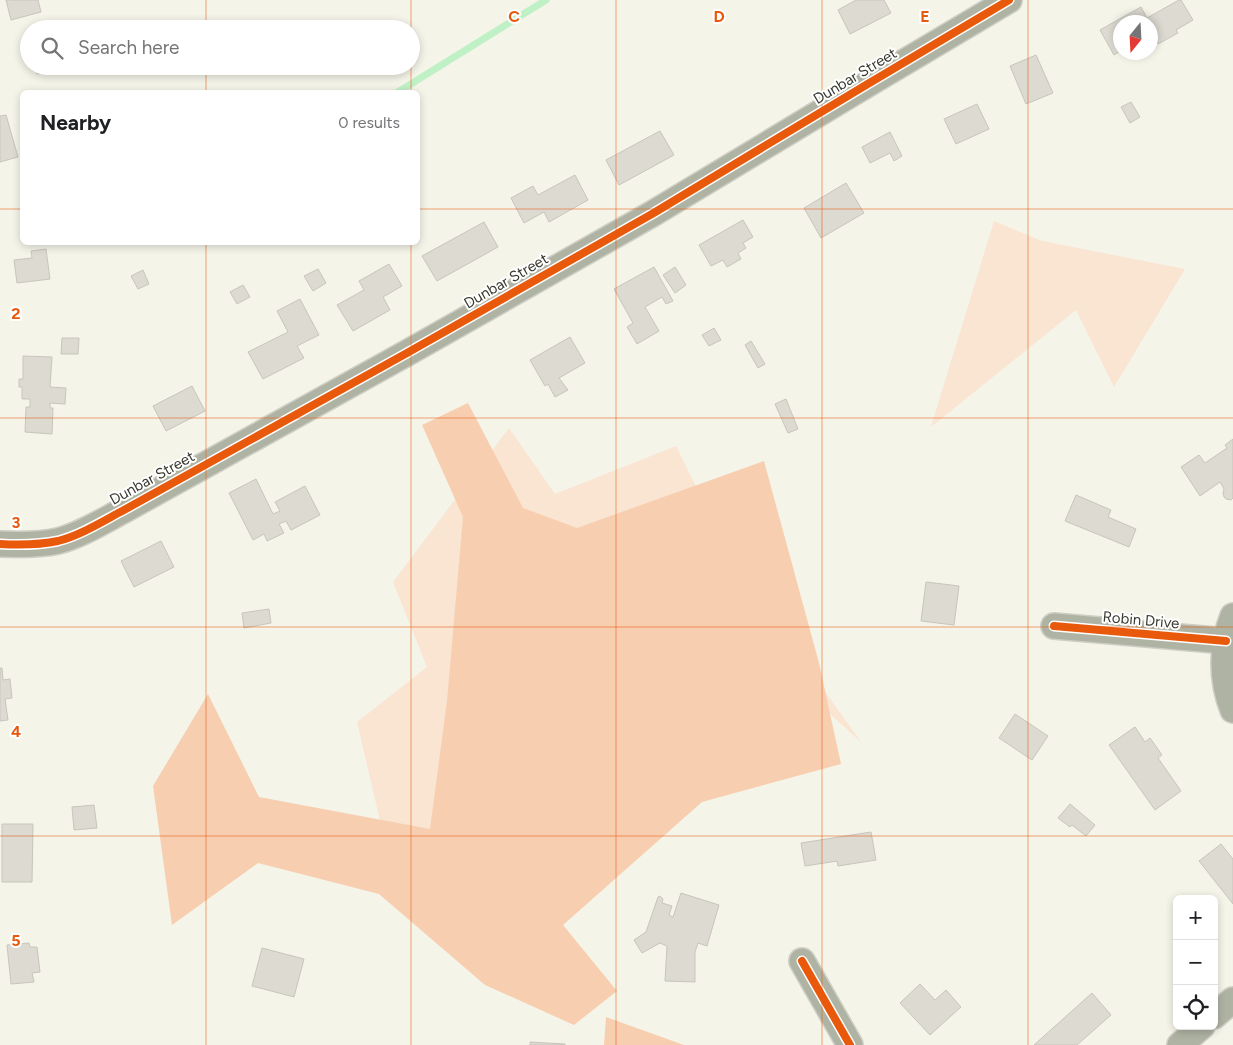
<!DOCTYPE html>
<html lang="en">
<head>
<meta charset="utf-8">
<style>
	body { margin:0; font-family:Figtree,sans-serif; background:#f6f6f6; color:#202124 }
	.controls { position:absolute; right:15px; bottom:15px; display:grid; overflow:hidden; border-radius:8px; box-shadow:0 2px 8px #0003 }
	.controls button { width:45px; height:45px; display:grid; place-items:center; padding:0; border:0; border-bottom:1px solid #e0e0e0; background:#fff; color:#202124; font:25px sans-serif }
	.compass { position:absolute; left:1113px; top:15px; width:45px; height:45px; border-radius:50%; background:#fff; box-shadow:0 2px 8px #0003; rotate:198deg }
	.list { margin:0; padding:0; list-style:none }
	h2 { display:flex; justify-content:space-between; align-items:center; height:65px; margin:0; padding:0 20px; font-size:21px }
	h2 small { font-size:16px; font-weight:400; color:#757577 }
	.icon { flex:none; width:28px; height:28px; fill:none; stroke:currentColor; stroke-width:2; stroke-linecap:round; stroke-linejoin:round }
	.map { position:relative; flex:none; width:1233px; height:1045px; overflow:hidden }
	.search { position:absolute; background:#fff; box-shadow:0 2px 8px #0003; left:20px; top:20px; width:400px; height:55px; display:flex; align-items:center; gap:12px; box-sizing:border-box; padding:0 18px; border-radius:28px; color:#757577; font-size:19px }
	.panel { position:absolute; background:#fff; box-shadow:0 2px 8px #0003; left:20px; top:90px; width:400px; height:155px; border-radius:8px }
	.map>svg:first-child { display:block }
	.green { fill:#fae4d2 }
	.forest { fill:#f7cfb0 }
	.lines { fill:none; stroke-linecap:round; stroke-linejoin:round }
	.stream { stroke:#c0f1c6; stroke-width:7 }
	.building { fill:#dddad2; stroke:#c7c5bc }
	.minor-casing { stroke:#cfcec5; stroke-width:28 }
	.minor { stroke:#afb3a3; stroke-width:25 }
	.cycleway-casing { stroke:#fff; stroke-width:11 }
	.cycleway { stroke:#e8590c; stroke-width:8 }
	.grid { fill:none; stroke:#e8590c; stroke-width:1; stroke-opacity:0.55 }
	.labels { text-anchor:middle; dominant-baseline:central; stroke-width:4; stroke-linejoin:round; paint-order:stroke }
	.street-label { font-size:15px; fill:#3a3930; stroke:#fff }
	.grid-label { font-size:16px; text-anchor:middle; font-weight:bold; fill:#e8590c; stroke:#fff; stroke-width:4; stroke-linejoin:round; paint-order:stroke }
</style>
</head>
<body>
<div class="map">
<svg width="1233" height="1045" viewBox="0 0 1233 1045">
	<rect width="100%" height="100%" fill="#f5f4e9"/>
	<g class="green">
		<path d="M994,221L1042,241L1185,269L1114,387L1076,310L931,427Z"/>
		<path d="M509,428L555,494L676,446L736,567L861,742L700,597L670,727L389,859L357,722L427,667L393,582Z"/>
	</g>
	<g class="forest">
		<path d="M468,403L523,508L577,528L764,461L819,663L841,764L702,802L563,925L617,991L574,1025L485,985L379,894L258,863L172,925L153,786L208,694L259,797L430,829L447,701L463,517L422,425Z"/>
		<path d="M606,1017L684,1045H604Z"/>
	</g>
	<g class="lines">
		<path class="stream" d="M398,92L546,0"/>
	</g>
	<g class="building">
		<path d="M6,0H38L41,12L11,20Z"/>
		<path d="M856,0H884L891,13L850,34L838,10Z"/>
		<path d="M1179,0H1181L1193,20L1176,30L1178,33L1158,44L1157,41L1150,45V22H1120V51L1114,55L1100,30L1141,7L1147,18Z"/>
		<path d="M1036,55L1053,93L1026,104L1010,66Z"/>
		<path d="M34,66H56V67L37,74Z"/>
		<path d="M1131,102L1140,117L1130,123L1121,107Z"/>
		<path d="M977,104L989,129L956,144L944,119Z"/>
		<path d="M6,115L18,157L0,162V116Z"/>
		<path d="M660,131L674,155L619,185L606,160Z"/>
		<path d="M890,132L902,156L894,161L890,153L870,163L862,147Z"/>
		<path d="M575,175L588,200L549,222L544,212L524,223L511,198L533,186L538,195Z"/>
		<path d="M846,183L864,213L821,238L804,208Z"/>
		<path d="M743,220L753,237L743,243L746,248L738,253L741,259L727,267L723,260L711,266L699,245Z"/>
		<path d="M484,222L498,247L437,281L422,256Z"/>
		<path d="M46,249L50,279L17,283L14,260L32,258L31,251Z"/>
		<path d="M389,264L402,286L383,297L390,310L353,331L337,305L364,290L359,281Z"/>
		<path d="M654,267L673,301L666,304L662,297L645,307L659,331L637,344L627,327L633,323L614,289Z"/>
		<path d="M675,267L686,285L675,293L663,275Z"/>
		<path d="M318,269L326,283L313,291L304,276Z"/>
		<path d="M143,270L149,284L138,289L131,276Z"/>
		<path d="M243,285L250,297L237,304L230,292Z"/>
		<path d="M300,299L319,335L297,346L304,358L263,379L248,352L288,332L277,311Z"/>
		<path d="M714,328L721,340L709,346L702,335Z"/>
		<path d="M570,337L585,363L559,378L568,390L555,397L548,384L545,386L530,360Z"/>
		<path d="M62,338H79L78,354H61Z"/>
		<path d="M751,341L765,364L758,368L745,345Z"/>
		<path d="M23,356L52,357L50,387L66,388L65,404L50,403V408H53L52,434L25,432L26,407H30V399H22V387H19V379H23Z"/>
		<path d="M192,386L205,411L166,431L153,406Z"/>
		<path d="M786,399L798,429L788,433L775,404Z"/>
		<path d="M1233,439V498L1231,500L1226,499L1224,497L1223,493L1224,489L1220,482L1200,496L1181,467L1199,455L1205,463L1227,448L1225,445Z"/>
		<path d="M256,479L273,514L280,511L275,502L305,486L320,515L291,530L286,521L279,524L284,533L267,541L264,534L253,540L229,493Z"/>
		<path d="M1076,495L1111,510L1108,517L1136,529L1129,547L1065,521Z"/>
		<path d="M161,541L174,567L134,587L121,561Z"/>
		<path d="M926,582L959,586L954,625L921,621Z"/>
		<path d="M269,609L271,623L244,628L242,613Z"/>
		<path d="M0,668H2L3,680L10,679L12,698L5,699L8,720L0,721Z"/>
		<path d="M1015,714L1048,736L1032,760L999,738Z"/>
		<path d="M1135,727L1145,742L1150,738L1162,755L1158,758L1181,791L1155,810L1109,745Z"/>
		<path d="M1070,804L1095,825L1086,836L1072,825L1070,827L1058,818Z"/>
		<path d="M94,805L97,828L74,830L72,807Z"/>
		<path d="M2,824H33L32,882H2Z"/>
		<path d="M871,832L876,860L838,866L837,861L805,866L801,843Z"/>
		<path d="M1221,844L1233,859V904L1199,861Z"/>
		<path d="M681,893L719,905L707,946L698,943L695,952V982L665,981L667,946L660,943L642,953L634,940L646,932L658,897L660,896L663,899L662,903L672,906L669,915L673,917Z"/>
		<path d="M29,943L30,947H37L40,972L32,973L34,982L11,984L7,945Z"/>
		<path d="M262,948L304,959L294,997L252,986Z"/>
		<path d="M920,984L935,1000L946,990L961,1007L930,1035L900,1003Z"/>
		<path d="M1092,993L1111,1015L1077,1045H1034Z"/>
		<path d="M530,1042L565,1044V1045H530Z"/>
	</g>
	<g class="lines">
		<defs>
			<g id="minor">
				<path d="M0,544C19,545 39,545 58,541C81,535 103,521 124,510L407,353L652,214L866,85L1009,0"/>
				<path d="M1233,616C1221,646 1221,680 1233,710"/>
				<path d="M1054,626L1226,641"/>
				<path d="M802,961L850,1045"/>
				<path d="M1214,1016L1233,1000"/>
				<path d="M1180,1045L1202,1026"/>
			</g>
		</defs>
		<use href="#minor" class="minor-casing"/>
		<use href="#minor" class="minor"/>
		<defs>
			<g id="cycleway">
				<path d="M0,544C19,545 39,545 58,541C81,535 103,521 124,510L407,353L652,214L866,85L1009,0"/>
				<path d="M1054,626L1226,641"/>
				<path d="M802,961L850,1045"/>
			</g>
		</defs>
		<use href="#cycleway" class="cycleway-casing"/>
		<use href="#cycleway" class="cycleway"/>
	</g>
	<path class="grid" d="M206,0V29M411,0V29M616,0V1045M822,0V1045M1028,0V1045M206,66V92M411,66V92M0,209H22M418,209H1233M206,242V1045M411,242V1045M0,418H1233M0,627H1233M0,836H1233"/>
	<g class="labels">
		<g class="street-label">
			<text transform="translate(855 76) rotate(-31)">Dunbar Street</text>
			<text transform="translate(506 281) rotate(-30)">Dunbar Street</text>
			<text transform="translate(152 478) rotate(-29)">Dunbar Street</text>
			<text transform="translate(1141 620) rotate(5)">Robin Drive</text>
		</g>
	</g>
	<g class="grid-label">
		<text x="514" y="22">C</text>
		<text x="719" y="22">D</text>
		<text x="925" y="22">E</text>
		<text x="16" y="319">2</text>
		<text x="16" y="528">3</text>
		<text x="16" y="737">4</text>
		<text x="16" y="946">5</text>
	</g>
</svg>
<div class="controls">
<button>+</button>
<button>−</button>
<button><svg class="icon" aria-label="locate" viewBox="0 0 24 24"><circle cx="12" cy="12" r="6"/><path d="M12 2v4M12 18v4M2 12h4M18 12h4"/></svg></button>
</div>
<svg class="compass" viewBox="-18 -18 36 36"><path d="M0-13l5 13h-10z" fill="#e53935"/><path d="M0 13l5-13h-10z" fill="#757577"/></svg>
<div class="search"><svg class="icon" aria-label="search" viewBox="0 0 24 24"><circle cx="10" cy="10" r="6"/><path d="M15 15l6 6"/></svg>Search here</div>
<section class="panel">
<h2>Nearby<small>0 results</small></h2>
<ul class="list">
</ul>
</section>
</div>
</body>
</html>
